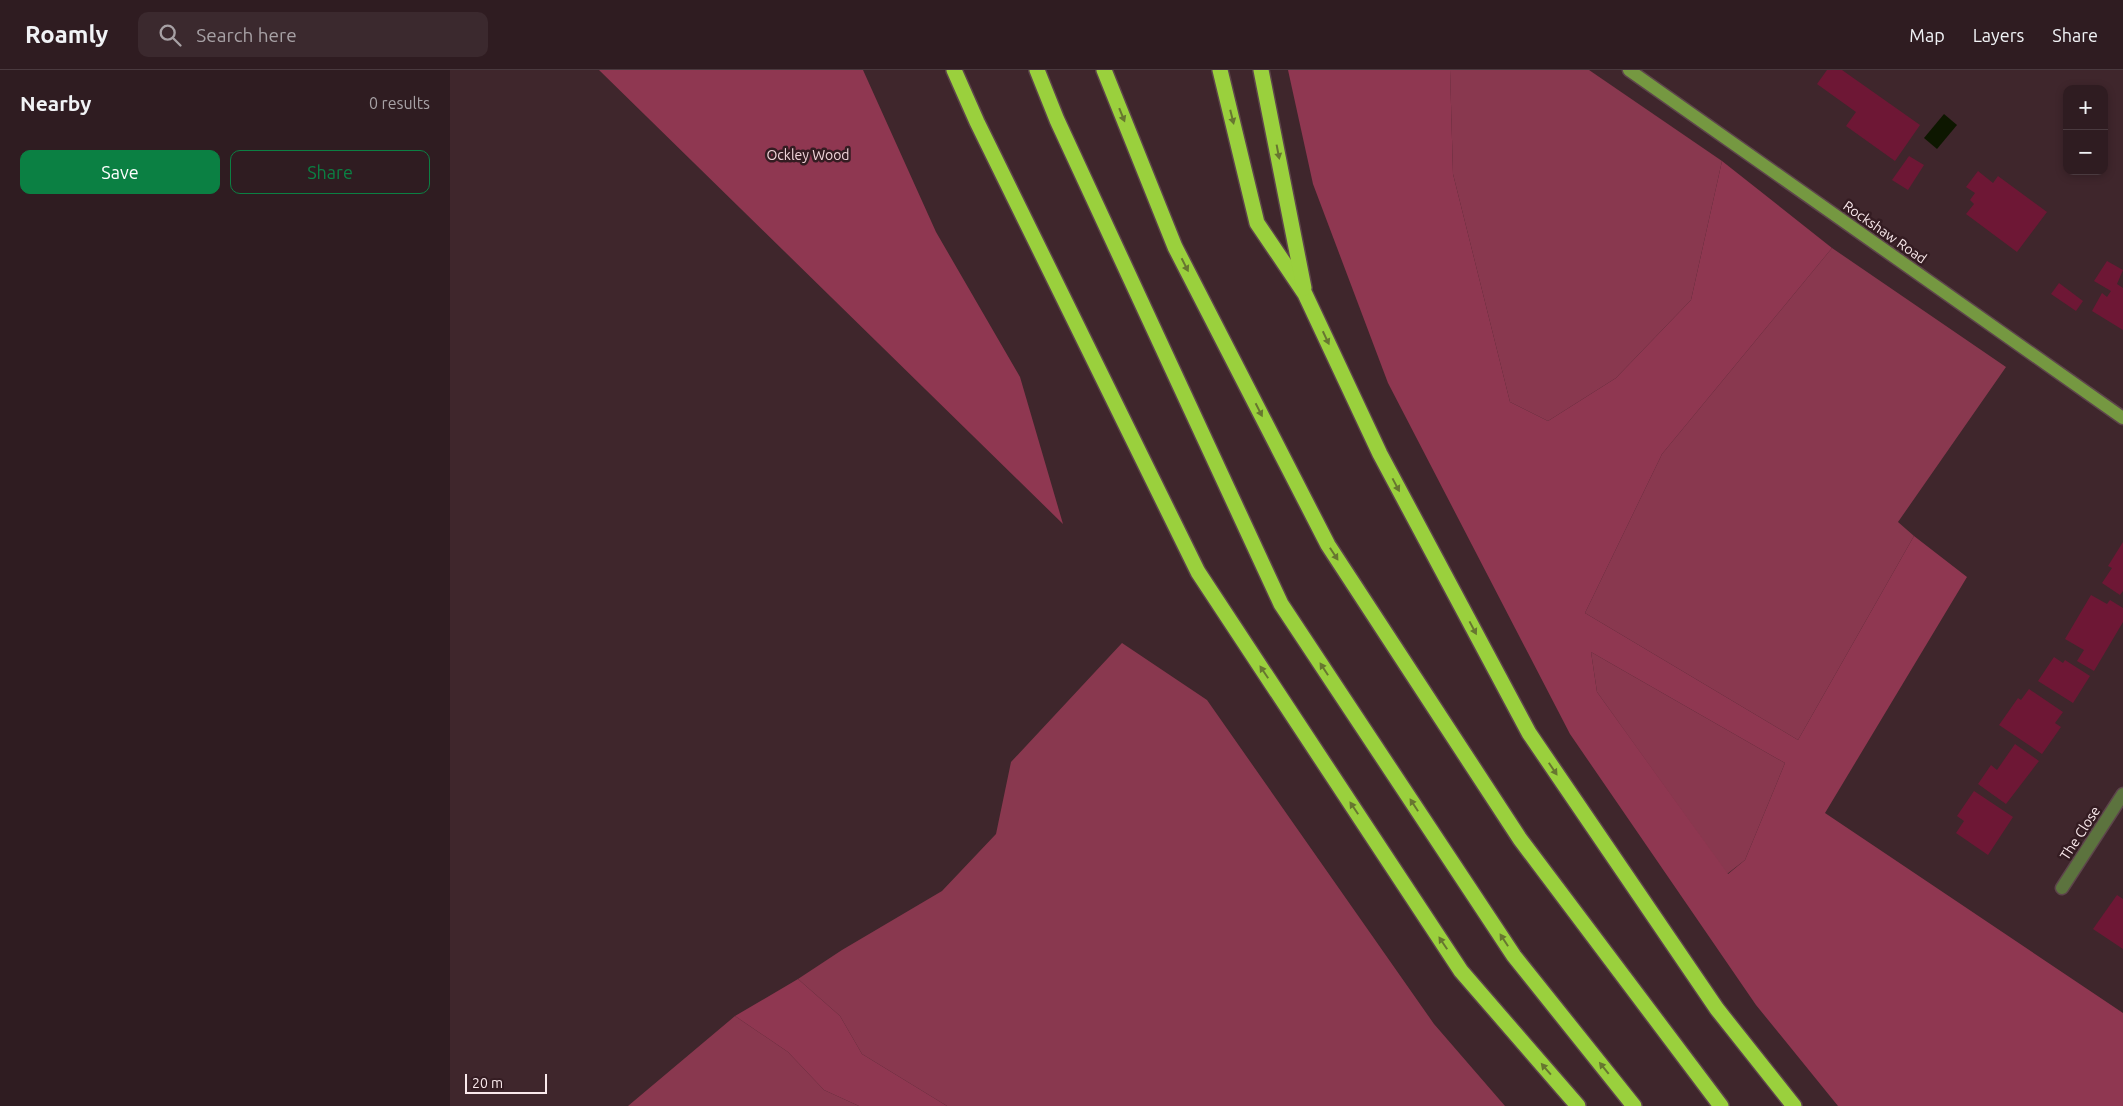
<!DOCTYPE html>
<html lang="en">
<head>
<meta charset="utf-8">
<style>
	body { margin:0; font-family:Ubuntu,sans-serif; background:#3b292e; color:#f1f3f6 }
	.controls { position:absolute; right:15px; top:15px; display:grid; overflow:hidden; border-radius:10px; box-shadow:0 2px 8px #0003 }
	.controls button { width:45px; height:45px; display:grid; place-items:center; padding:0; border:0; border-bottom:1px solid #4a3a3f; background:#2f1c21; color:#f1f3f6; font:25px sans-serif }
	.scale { position:absolute; left:15px; bottom:12px; width:82px; box-sizing:border-box; padding-left:5px; border:2px solid #fae9ec; border-top:0; font-size:14px; line-height:18px; white-space:nowrap; color:#fae9ec; -webkit-text-stroke:4px #341c22; paint-order:stroke }
	.list { margin:0; padding:0; list-style:none }
	h2 { display:flex; justify-content:space-between; align-items:center; height:65px; margin:0; padding:0 20px; font-size:21px }
	h2 small { font-size:16px; font-weight:400; color:#a7a1a5 }
	.actions { display:flex; gap:10px; padding:15px 20px }
	.actions a { flex:1; padding:11px 0; border:1px solid #0b8043; border-radius:10px; text-align:center; font-size:18px; color:#0b8043 }
	.actions .main { background:#0b8043; color:#fff }
	.icon { flex:none; width:28px; height:28px; fill:none; stroke:currentColor; stroke-width:2; stroke-linecap:round; stroke-linejoin:round }
	.map { position:relative; flex:none; width:1673px; height:1036px; overflow:hidden }
	header { display:flex; align-items:center; gap:30px; box-sizing:border-box; height:70px; padding:0 25px; background:#2f1c21; border-bottom:1px solid #4a3a3f }
	header strong { font-size:24px }
	nav { display:flex; gap:28px; margin-inline-start:auto; font-size:18px }
	.search { width:350px; height:45px; background:#3b292e; display:flex; align-items:center; gap:12px; box-sizing:border-box; padding:0 18px; border-radius:10px; color:#a7a1a5; font-size:19px }
	main { display:flex }
	aside { flex:1; background:#2f1c21 }
	.map>svg:first-child { display:block }
	.green { fill:#89384f }
	.forest { fill:#8f3751; fill-rule:evenodd }
	.water { fill:#0d1700 }
	.building { fill:#6e1735 }
	.lines { fill:none; stroke-linecap:round; stroke-linejoin:round }
	.street-casing { stroke:#5d454b; stroke-width:15 }
	.secondary-casing { stroke:#5d454b; stroke-width:15 }
	.highway-casing { stroke:#5d454b; stroke-width:18 }
	.street { stroke:#5c733e; stroke-width:12 }
	.secondary { stroke:#759841; stroke-width:12 }
	.highway { stroke:#9ad03d; stroke-width:15 }
	.oneway { fill:#677630 }
	.labels { text-anchor:middle; dominant-baseline:central; stroke-width:5; stroke-linejoin:round; paint-order:stroke }
	.park-label { font-size:14px; fill:#f1d6db; stroke:#341c22 }
	.street-label { font-size:14px; fill:#fae9ec; stroke:#341c22 }
</style>
</head>
<body>
<header>
<strong>Roamly</strong>
<div class="search"><svg class="icon" aria-label="search" viewBox="0 0 24 24"><circle cx="10" cy="10" r="6"/><path d="M15 15l6 6"/></svg>Search here</div>
<nav><a>Map</a><a>Layers</a><a>Share</a></nav>
</header>
<main>
<aside>
<h2>Nearby<small>0 results</small></h2>
<ul class="list">
</ul>
<div class="actions"><a class="main">Save</a><a>Share</a></div>
</aside>
<div class="map">
<svg width="1673" height="1036" viewBox="0 0 1673 1036">
	<rect width="100%" height="100%" fill="#3f262c"/>
	<g class="green">
		<path d="M1000,0H1139L1272,91L1241,230L1166,308L1098,351L1060,332L1003,104Z"/>
		<path d="M1382,178L1556,297L1448,452L1464,466L1348,670L1135,543L1212,384Z"/>
		<path d="M672,573L757,630L984,954L1055,1036H497L412,984L390,946L348,909L392,880L492,821L546,764L561,692Z"/>
		<path d="M1141,582L1335,693L1295,790L1277,804L1147,622Z"/>
		<path d="M285,946L338,982L374,1020L409,1036H178Z"/>
	</g>
	<g class="forest">
		<path d="M149,0H413L486,162L570,307L613,454Z"/>
		<path d="M838,0H1000L1003,104L1060,332L1098,351L1166,308L1241,230L1272,91L1382,178L1212,384L1135,543L1348,670L1464,466L1517,507L1375,743L1673,943V1036H1388L1306,935L1120,664L938,313L863,114ZM1141,582L1335,693L1295,790L1278,804L1147,622Z"/>
		<path d="M348,909L390,946L412,984L497,1036H409L374,1020L338,982L285,946Z"/>
	</g>
	<path class="water" d="M1494,44L1507,55L1487,79L1474,68Z"/>
	<g class="building">
		<path d="M1377,0H1392L1470,55L1445,91L1396,56L1406,42L1367,14Z"/>
		<path d="M1459,86L1474,95L1458,120L1442,110Z"/>
		<path d="M1528,101L1543,113L1548,106L1597,142L1567,182L1516,144L1524,134L1520,130L1525,123L1516,117Z"/>
		<path d="M1657,191L1673,200L1667,214L1673,218V260L1642,241L1652,223L1657,227L1661,221L1644,211Z"/>
		<path d="M1609,213L1633,231L1626,241L1601,224Z"/>
		<path d="M1673,472V521L1670,525L1652,513L1662,498L1658,496Z"/>
		<path d="M1641,525L1657,534L1660,530L1673,538V552L1644,601L1627,591L1634,580L1615,569Z"/>
		<path d="M1604,587L1613,593L1615,590L1640,606L1623,633L1588,611Z"/>
		<path d="M1579,619L1613,642L1605,653L1611,657L1592,684L1549,655L1568,628L1571,630Z"/>
		<path d="M1565,674L1589,691L1556,734L1528,714L1541,695L1547,700Z"/>
		<path d="M1524,721L1563,747L1538,785L1506,763L1514,751L1507,746Z"/>
		<path d="M1667,825L1673,829V879L1643,859Z"/>
	</g>
	<g class="lines">
		<defs>
			<path id="street" d="M1612,818L1673,724"/>
			<path id="secondary" d="M1179,0L1673,348"/>
			<g id="highway">
				<path d="M504,0L527,52L748,502L1011,901L1128,1036"/>
				<path d="M587,0L607,50L831,534L1064,886L1184,1036"/>
				<path d="M654,0L725,177L878,475L1070,769L1271,1036"/>
				<path d="M770,0L807,153L855,224L930,384L1079,663L1267,939L1344,1036"/>
				<path d="M811,0L854,218"/>
			</g>
		</defs>
		<use href="#street" class="street-casing"/>
		<use href="#secondary" class="secondary-casing"/>
		<use href="#highway" class="highway-casing"/>
		<use href="#street" class="street"/>
		<use href="#secondary" class="secondary"/>
		<use href="#highway" class="highway"/>
	</g>
	<defs><path id="oneway-solid" d="M-6-.8H1V-3.2L6.5 0L1 3.2V.8H-6Z" transform="scale(1.25)"/></defs>
	<g class="oneway">
		<use href="#oneway-solid" transform="translate(672 45) rotate(68)"/>
		<use href="#oneway-solid" transform="translate(782 47) rotate(76)"/>
		<use href="#oneway-solid" transform="translate(828 82) rotate(79)"/>
		<use href="#oneway-solid" transform="translate(735 195) rotate(63)"/>
		<use href="#oneway-solid" transform="translate(876 268) rotate(65)"/>
		<use href="#oneway-solid" transform="translate(809 340) rotate(63)"/>
		<use href="#oneway-solid" transform="translate(946 415) rotate(62)"/>
		<use href="#oneway-solid" transform="translate(884 484) rotate(57)"/>
		<use href="#oneway-solid" transform="translate(1023 558) rotate(62)"/>
		<use href="#oneway-solid" transform="translate(874 599) rotate(-123)"/>
		<use href="#oneway-solid" transform="translate(814 602) rotate(-124)"/>
		<use href="#oneway-solid" transform="translate(1103 699) rotate(56)"/>
		<use href="#oneway-solid" transform="translate(964 735) rotate(-123)"/>
		<use href="#oneway-solid" transform="translate(904 738) rotate(-124)"/>
		<use href="#oneway-solid" transform="translate(1054 870) rotate(-123)"/>
		<use href="#oneway-solid" transform="translate(993 873) rotate(-124)"/>
		<use href="#oneway-solid" transform="translate(1154 998) rotate(-129)"/>
		<use href="#oneway-solid" transform="translate(1096 999) rotate(-131)"/>
	</g>
	<g class="labels">
		<g class="park-label">
			<text x="358" y="85">Ockley Wood</text>
		</g>
		<g class="street-label">
			<text transform="translate(1435 162) rotate(35)">Rockshaw Road</text>
			<text transform="translate(1630 763) rotate(-57)">The Close</text>
		</g>
	</g>
</svg>
<div class="controls">
<button>+</button>
<button>−</button>
</div>
<div class="scale">20 m</div>
</div>
</main>
</body>
</html>
